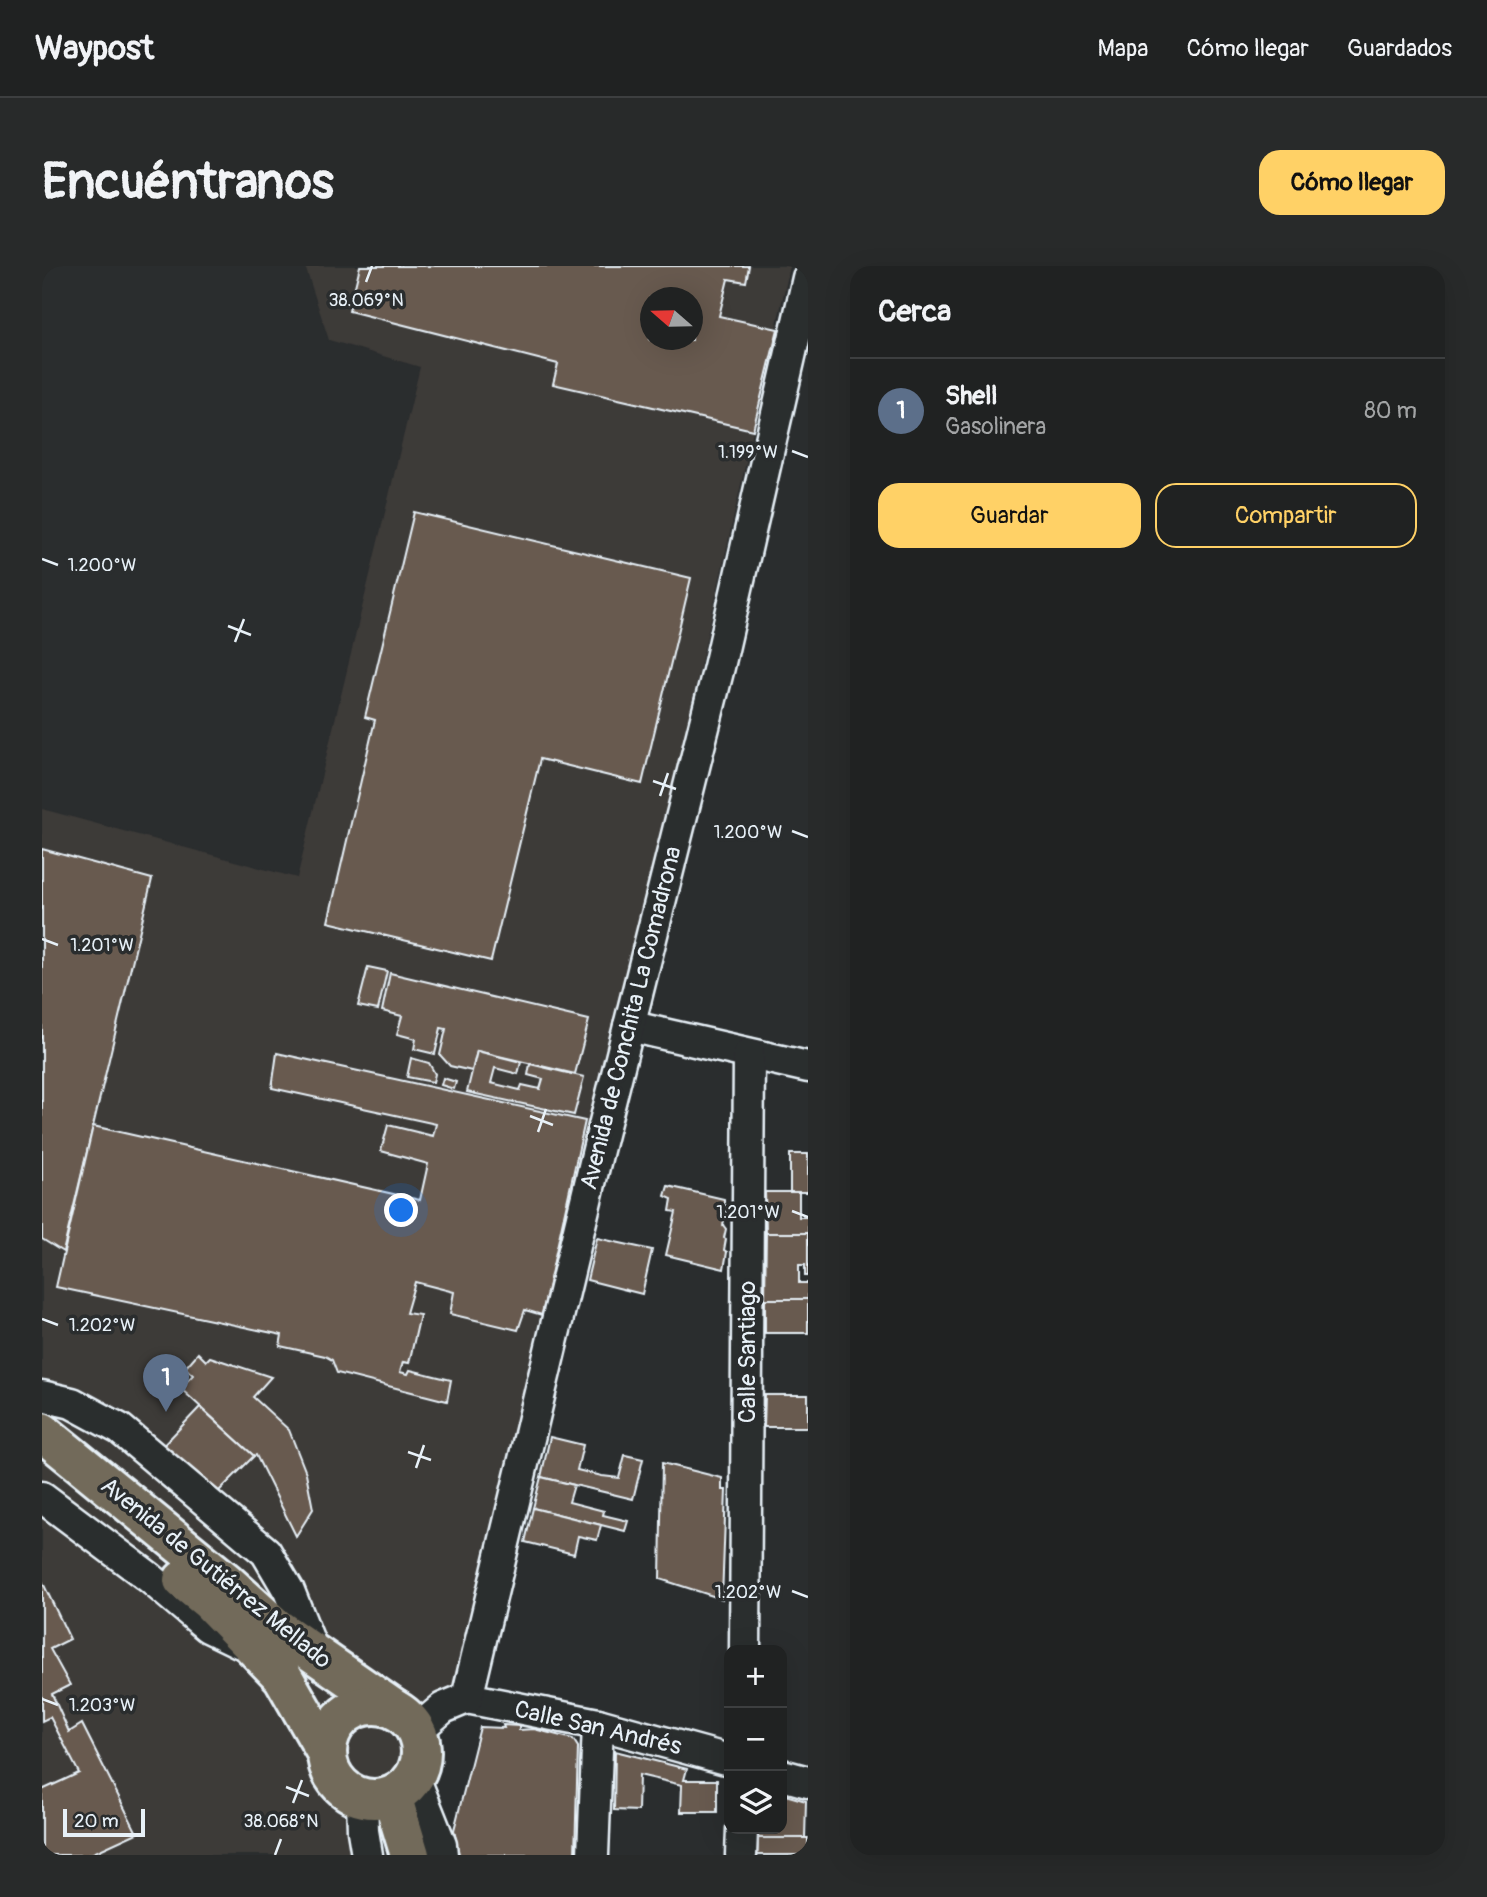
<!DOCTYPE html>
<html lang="es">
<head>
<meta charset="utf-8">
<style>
	body { margin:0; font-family:Pangolin,sans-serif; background:#282a2a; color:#f1f3f6 }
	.controls { position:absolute; right:21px; bottom:21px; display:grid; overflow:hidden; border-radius:14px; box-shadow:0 7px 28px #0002 }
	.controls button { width:63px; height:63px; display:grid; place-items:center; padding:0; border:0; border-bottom:2px solid #3d3f40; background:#202222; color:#f1f3f6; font:35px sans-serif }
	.compass { position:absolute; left:598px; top:21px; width:63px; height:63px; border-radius:50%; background:#202222; box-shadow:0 7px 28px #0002; rotate:290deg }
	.scale { position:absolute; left:21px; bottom:18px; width:82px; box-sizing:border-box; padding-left:7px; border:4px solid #e8f1f8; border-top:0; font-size:19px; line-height:24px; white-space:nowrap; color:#e8f1f8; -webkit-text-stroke:5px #2a2d2e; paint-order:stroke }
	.you { position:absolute; left:360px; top:945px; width:24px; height:24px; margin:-18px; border:5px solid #fff; border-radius:50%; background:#1a73e8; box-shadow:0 0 0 10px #1a73e833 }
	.badge { display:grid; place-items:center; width:46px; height:46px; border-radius:50%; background:#ffd166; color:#fff; font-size:23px; font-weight:700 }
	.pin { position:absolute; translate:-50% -58px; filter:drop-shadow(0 2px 4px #0008) }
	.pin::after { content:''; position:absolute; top:37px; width:24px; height:21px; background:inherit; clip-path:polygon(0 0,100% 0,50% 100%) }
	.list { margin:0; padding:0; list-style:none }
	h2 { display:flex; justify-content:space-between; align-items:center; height:91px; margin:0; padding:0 28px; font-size:30px }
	h2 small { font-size:23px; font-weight:400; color:#a2a4a5 }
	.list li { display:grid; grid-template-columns:46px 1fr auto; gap:21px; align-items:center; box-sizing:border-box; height:105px; padding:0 28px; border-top:2px solid #3d3f40 }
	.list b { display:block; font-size:26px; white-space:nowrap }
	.list p { margin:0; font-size:23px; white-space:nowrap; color:#a2a4a5 }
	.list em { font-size:23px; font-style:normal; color:#a2a4a5 }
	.actions { display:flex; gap:14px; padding:21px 28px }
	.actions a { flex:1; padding:16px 0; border:2px solid #ffd166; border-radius:21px; text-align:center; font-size:24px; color:#ffd166 }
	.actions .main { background:#ffd166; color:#111 }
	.icon { flex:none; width:38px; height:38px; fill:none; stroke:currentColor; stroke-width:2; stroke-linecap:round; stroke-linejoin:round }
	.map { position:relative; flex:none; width:766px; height:1589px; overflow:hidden; border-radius:21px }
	header { display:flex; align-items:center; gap:42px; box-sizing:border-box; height:98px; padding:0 35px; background:#202222; border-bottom:2px solid #3d3f40 }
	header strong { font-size:33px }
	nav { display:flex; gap:38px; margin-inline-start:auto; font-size:24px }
	.intro { display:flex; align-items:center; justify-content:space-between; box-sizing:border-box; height:168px; padding:0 42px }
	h1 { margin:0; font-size:49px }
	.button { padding:18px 32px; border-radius:21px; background:#ffd166; color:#111; font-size:24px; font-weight:700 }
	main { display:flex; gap:42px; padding:0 42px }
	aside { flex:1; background:#202222; border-radius:21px; box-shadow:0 7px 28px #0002 }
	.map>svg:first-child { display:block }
	.built { fill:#3d3a38; fill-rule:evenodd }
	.building { fill:#685a4f; stroke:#e8f1f8; stroke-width:2; fill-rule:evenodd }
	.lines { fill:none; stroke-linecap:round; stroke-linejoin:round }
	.minor-casing { stroke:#e8f1f8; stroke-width:35 }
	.major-casing { stroke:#e8f1f8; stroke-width:44 }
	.minor { stroke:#2a2d2e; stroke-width:30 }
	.major { stroke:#726b5a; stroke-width:38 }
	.ticks { fill:none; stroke:#e8f1f8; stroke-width:2.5 }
	.labels { text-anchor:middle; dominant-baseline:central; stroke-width:7; stroke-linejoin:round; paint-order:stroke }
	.street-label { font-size:24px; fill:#e8f1f8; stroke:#2a2d2e }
	.ticks-label { font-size:18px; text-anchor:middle; fill:#e8f1f8; stroke:#2a2d2e; stroke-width:7; stroke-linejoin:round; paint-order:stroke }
</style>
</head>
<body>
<header>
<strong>Waypost</strong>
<nav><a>Mapa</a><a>Cómo llegar</a><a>Guardados</a></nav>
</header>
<div class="intro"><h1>Encuéntranos</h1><a class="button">Cómo llegar</a></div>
<main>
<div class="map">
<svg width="766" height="1589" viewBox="0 0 766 1589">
	<rect width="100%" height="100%" fill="#2a2d2e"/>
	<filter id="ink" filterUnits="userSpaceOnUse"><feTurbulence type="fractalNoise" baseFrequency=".0143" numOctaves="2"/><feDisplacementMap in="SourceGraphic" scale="14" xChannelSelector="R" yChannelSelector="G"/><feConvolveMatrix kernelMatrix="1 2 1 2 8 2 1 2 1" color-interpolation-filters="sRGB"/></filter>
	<g filter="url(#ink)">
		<path class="built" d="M263,0H748L560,838L417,1425L379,1480L322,1589H0V543L255,612L378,101L287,74ZM608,32H650V74H608Z"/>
		<g class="building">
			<path d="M318,0H707L704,16L686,13L677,50L736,63L711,164L511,118L516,98L307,45ZM608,32H650V74H608Z"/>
			<path d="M372,246L649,312L600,518L498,493L449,695L286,656L333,454L323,451Z"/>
			<path d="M0,583L110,613L21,986L0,973Z"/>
			<path d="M326,701L345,705L336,744L316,740Z"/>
			<path d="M348,707L547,754L533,808L435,785L430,805L408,800L398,789L404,763L399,762L393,788L372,783L374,773L355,768L360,750L340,745Z"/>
			<path d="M435,785L479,796L476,808L453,802L449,817L478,824L480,819L498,823L501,813L486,809L488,798L542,811L532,849L425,826Z"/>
			<path d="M235,787L543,855L500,1049L483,1044L476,1064L408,1048L412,1026L373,1016L364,1047L378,1049L367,1097L361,1096L358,1106L366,1108L368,1104L409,1114L405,1135L295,1107L290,1094L283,1090L238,1080L240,1069L14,1021L51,860L378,934L386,898L339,885L346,859L391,870L394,858L230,822Z"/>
			<path d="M369,792L387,797L393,808L391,816L365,811Z"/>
			<path d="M401,812L414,816L412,823L399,819Z"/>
			<rect x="748" y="888" width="18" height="38"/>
			<path d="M626,920L682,933V939L685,940L681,959L684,963L682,972L684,973L682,984L685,986L682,1003L624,989L634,946L628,945L630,933L623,930Z"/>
			<path d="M723,926H757V951H766V967H724Z"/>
			<path d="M724,967H766V1010H763V999H757V1017H766V1033H723Z"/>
			<path d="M555,972L610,984L600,1028L545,1014Z"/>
			<rect x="723" y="1033" width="43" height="34"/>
			<path d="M156,1087L164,1095L168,1091L229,1111L211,1131L247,1164L264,1207L271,1243L254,1270L214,1189L212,1190L138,1122L151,1109L143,1102Z"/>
			<path d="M723,1129H766V1161H722Z"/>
			<path d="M158,1141L212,1190L168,1234L116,1185Z"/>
			<path d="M508,1171L541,1179L535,1204L560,1210L577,1212L583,1189L601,1193L591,1233L499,1211Z"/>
			<path d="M620,1197L680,1212V1224H684L680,1333L618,1313Z"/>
			<path d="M499,1211L532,1219L527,1236L562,1245L561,1249L586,1255L583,1265L491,1242Z"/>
			<path d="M491,1242L559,1259L555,1274L536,1270L532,1288L483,1276Z"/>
			<path d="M0,1315L28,1373L8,1383L28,1419L10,1428L27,1466L40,1458L95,1567L47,1589H2L0,1585V1524L37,1507L8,1451L0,1455Z"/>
			<path d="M461,1459L477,1460V1464L492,1463L531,1473L536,1481L533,1589H417L412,1564L438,1461L462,1462Z"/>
			<path d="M573,1485L645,1503L642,1514H675V1546H639L640,1519L597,1509L596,1545L572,1544Z"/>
			<path d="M740,1528L764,1535L763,1572H716V1563H740Z"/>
			<path d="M716,1572H766V1589H715Z"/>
		</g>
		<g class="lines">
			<defs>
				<g id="minor">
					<path d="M587,760L766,801"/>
					<path d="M0,1130L30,1137L78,1163L224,1286L247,1325L273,1390"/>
					<path d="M0,1231L108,1312L166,1361L199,1377"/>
					<path d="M703,1384L707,788"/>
					<path d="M425,1432L556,1458L687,1494"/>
					<path d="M374,1465L401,1442L425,1432L556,884L677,401L766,12"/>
					<path d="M740,1509L766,1516"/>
					<path d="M372,1511L399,1579L400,1589"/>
					<path d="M320,1532L321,1565L325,1589"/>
					<path d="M551,1589L556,1458"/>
					<path d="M699,1589L700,1563"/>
				</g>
				<g id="major">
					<path d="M0,1166L184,1316L235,1362L352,1443"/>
					<path d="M141,1314L167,1335L241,1411L284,1486"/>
					<circle cx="332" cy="1486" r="47"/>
					<path d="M350,1530L368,1589"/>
				</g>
			</defs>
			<use href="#minor" class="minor-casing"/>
			<use href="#major" class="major-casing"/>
			<use href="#minor" class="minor"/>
			<use href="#major" class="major"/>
		</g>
	</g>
	<path class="ticks" d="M324,16L330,0M750,185L766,191M0,293L16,299M186,360L209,369M193,376L202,353M611,515L634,523M618,530L626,507M750,565L766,571M0,673L16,679M488,850L511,859M496,866L504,843M750,945L766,951M0,1053L16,1059M366,1186L389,1194M374,1202L382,1179M750,1325L766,1331M0,1433L16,1439M244,1521L267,1530M251,1537L260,1514M233,1589L239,1573"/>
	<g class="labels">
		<g class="street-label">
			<text transform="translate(589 752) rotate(-76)">Avenida de Conchita La Comadrona</text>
			<text transform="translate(705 1086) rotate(-90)">Calle Santiago</text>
			<text transform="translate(174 1307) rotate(39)">Avenida de Gutiérrez Mellado</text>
			<text transform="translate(556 1462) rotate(13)">Calle San Andrés</text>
		</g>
	</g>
	<g class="ticks-label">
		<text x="324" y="40">38.069°N</text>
		<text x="706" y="192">1.199°W</text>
		<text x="60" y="305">1.200°W</text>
		<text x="706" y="572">1.200°W</text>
		<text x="60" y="685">1.201°W</text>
		<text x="706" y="952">1.201°W</text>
		<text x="60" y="1065">1.202°W</text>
		<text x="706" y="1332">1.202°W</text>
		<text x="60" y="1445">1.203°W</text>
		<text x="239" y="1561">38.068°N</text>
	</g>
</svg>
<div class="controls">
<button>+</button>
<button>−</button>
<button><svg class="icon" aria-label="layers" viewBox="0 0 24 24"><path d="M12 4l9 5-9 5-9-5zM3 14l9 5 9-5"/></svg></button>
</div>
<svg class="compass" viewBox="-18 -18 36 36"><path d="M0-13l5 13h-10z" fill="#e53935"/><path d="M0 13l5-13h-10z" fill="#a2a4a5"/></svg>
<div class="scale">20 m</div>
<div class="you"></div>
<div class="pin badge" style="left:124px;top:1146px;background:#5c6f8a">1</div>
</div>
<aside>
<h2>Cerca<small></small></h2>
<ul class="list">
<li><span class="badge" style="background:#5c6f8a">1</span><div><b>Shell</b><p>Gasolinera</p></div><em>80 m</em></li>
</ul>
<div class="actions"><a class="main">Guardar</a><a>Compartir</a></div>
</aside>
</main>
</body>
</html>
